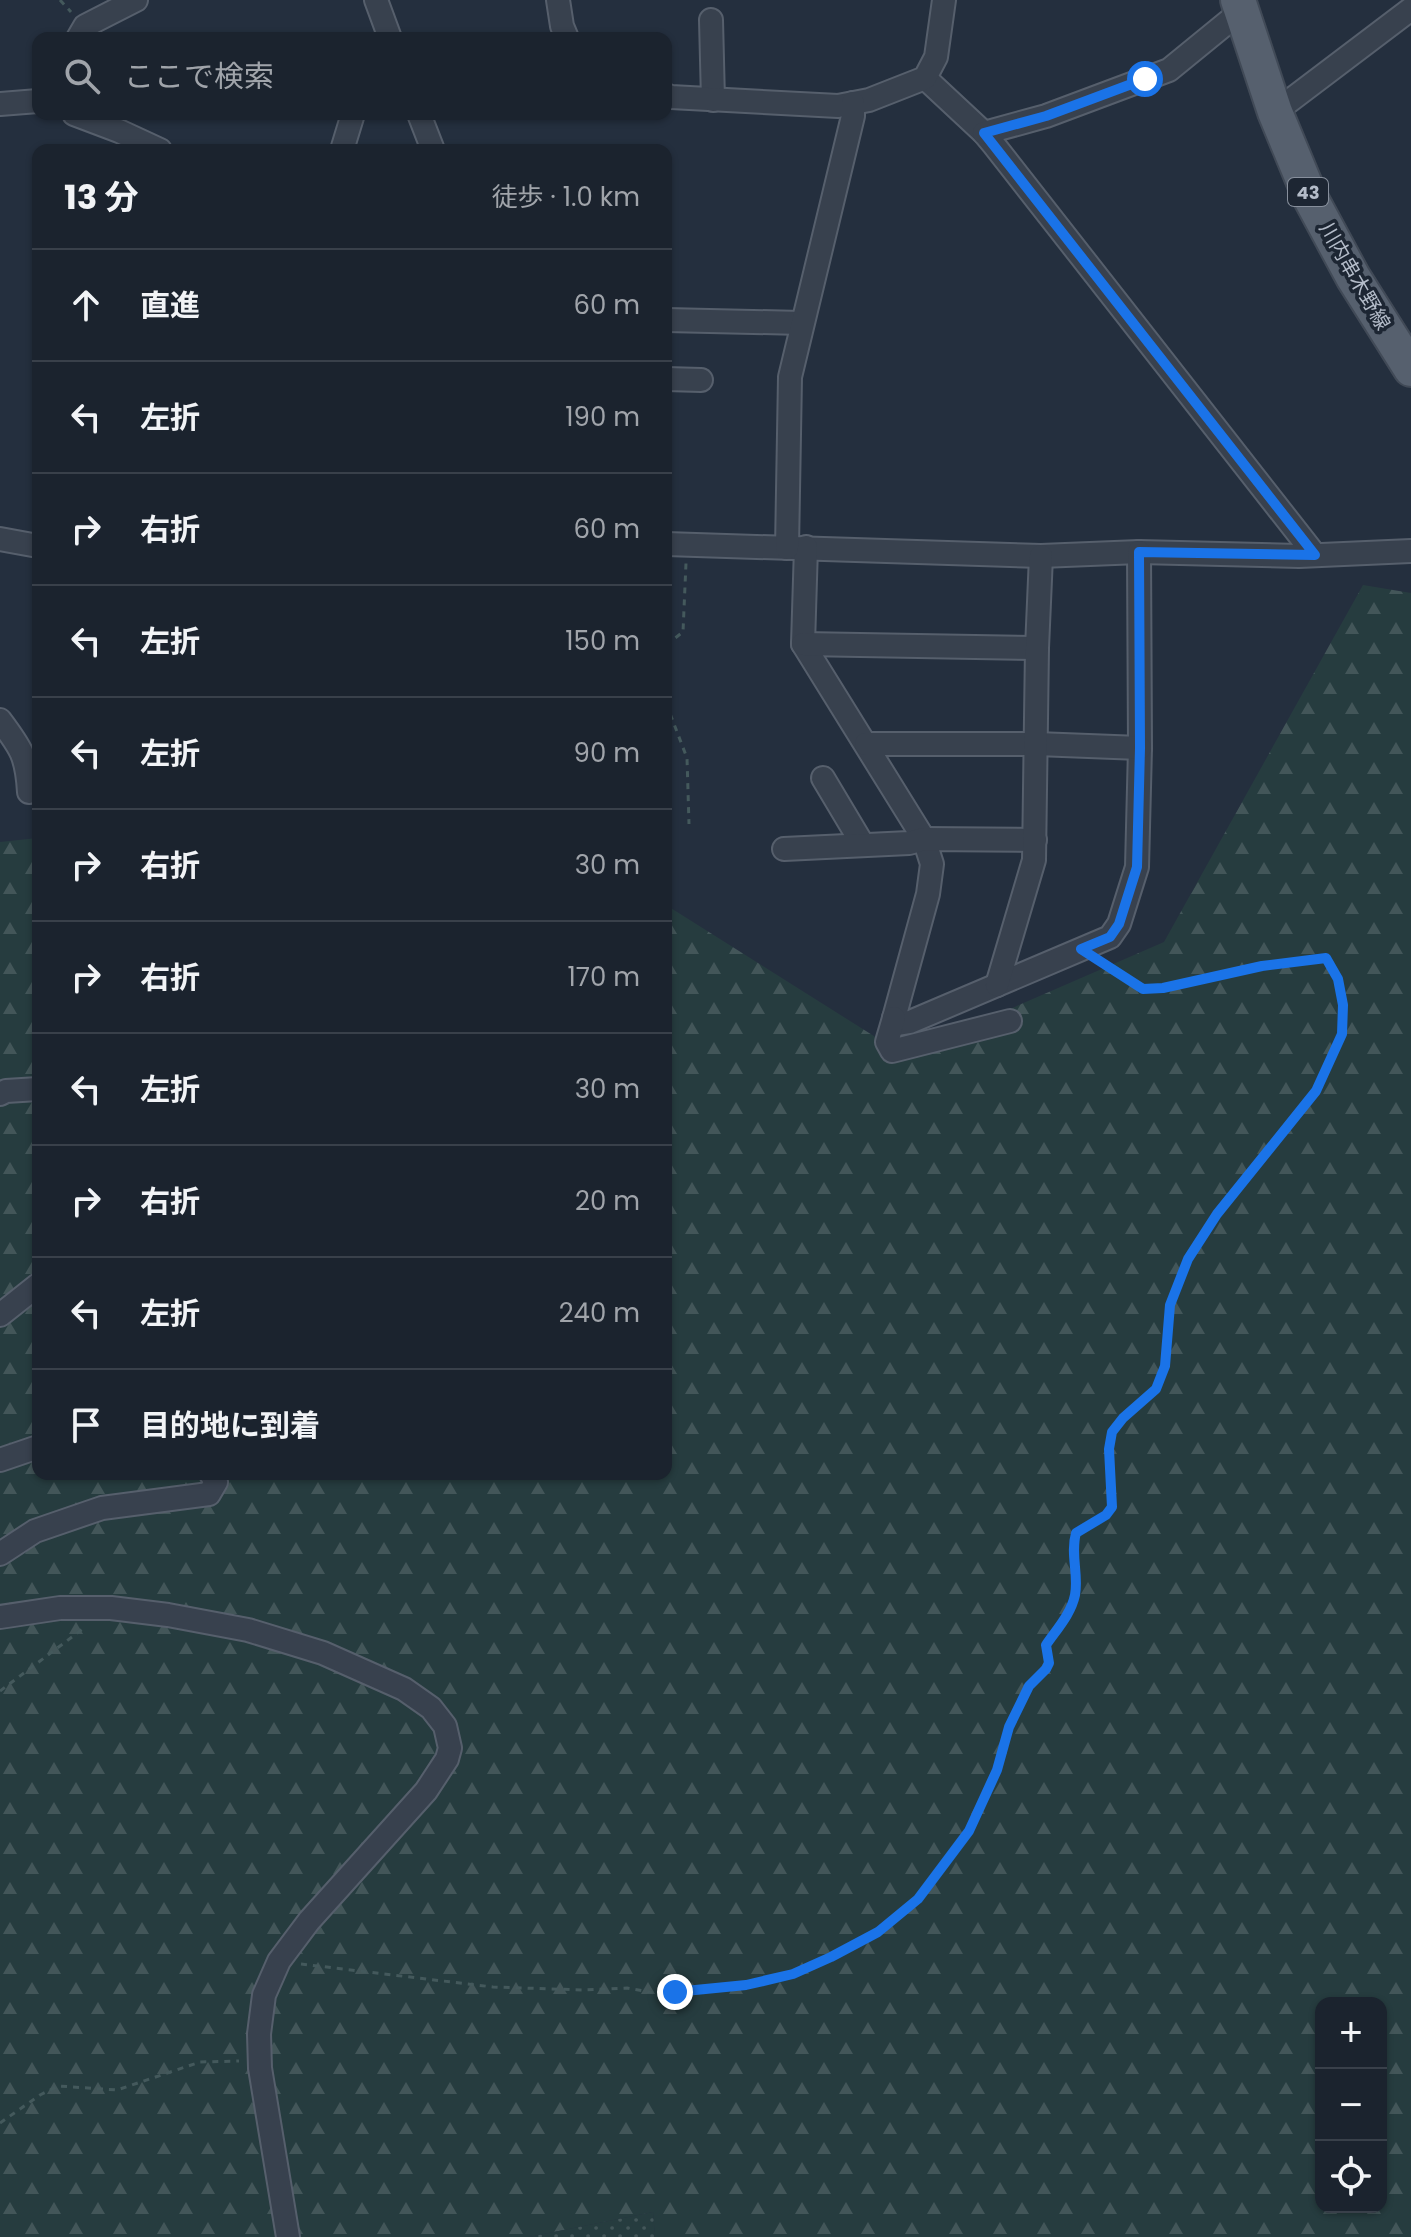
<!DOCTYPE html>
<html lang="ja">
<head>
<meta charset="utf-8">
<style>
	body { margin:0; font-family:Poppins,"Noto Sans JP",sans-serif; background:#282f3a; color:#f1f3f6 }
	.controls { position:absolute; right:24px; bottom:24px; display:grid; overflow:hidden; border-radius:16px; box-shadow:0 2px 6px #0004 }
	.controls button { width:72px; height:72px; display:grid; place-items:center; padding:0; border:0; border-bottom:2px solid #39404a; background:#1b232e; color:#f1f3f6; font:40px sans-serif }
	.stop { position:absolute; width:24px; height:24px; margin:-18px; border:6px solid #1a73e8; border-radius:50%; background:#fff }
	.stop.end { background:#1a73e8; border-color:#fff; box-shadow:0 2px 8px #0008 }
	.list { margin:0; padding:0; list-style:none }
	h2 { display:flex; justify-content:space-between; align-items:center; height:104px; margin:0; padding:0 32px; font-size:34px }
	h2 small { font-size:26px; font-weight:400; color:#a0a4aa }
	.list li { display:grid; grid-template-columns:52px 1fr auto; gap:24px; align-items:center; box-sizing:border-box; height:112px; padding:0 32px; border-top:2px solid #39404a }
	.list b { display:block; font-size:30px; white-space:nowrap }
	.list em { font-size:26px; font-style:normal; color:#a0a4aa }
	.icon { flex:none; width:44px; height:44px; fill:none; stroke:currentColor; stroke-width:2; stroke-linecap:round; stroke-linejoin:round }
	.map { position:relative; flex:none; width:1411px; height:2237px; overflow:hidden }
	.search { position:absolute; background:#1b232e; box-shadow:0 2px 6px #0004; left:32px; top:32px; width:640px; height:88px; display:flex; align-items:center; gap:20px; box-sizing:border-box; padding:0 28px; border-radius:16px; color:#a0a4aa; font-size:30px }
	.panel { position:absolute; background:#1b232e; box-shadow:0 2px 6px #0004; left:32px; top:144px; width:640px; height:1336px; border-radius:16px }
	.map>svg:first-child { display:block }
	.forest { fill:url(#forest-firs); fill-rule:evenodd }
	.park { fill:url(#park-dots) }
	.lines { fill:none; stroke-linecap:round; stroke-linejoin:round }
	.minor-casing { stroke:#565f6c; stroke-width:26 }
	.primary-casing { stroke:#414a57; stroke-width:38 }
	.path { stroke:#44595c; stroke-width:3; stroke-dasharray:6 6; stroke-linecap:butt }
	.minor { stroke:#38414e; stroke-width:22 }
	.primary { stroke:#56606e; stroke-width:34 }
	.route { stroke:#1a73e8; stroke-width:10 }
	.labels { text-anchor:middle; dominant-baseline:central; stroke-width:7; stroke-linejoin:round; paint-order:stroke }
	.shield { fill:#1d2633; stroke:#878f9c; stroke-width:2 }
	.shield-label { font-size:18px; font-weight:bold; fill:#b4bcc9 }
	.street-label { font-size:20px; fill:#b4bcc9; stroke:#1d2633 }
</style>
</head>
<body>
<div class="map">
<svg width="1411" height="2237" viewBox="0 0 1411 2237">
	<defs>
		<pattern id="forest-firs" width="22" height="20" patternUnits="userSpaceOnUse" patternTransform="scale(2)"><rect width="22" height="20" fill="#263c3f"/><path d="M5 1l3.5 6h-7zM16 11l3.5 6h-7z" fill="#435659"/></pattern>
		<pattern id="park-dots" width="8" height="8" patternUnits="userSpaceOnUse" patternTransform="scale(2)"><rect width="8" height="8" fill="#263c3f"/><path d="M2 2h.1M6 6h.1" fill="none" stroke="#435659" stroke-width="1.8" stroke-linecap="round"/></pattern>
	</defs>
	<rect width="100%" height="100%" fill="#242f3e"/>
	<path class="forest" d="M1363,585L1411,593V2237H655L653,2212L529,2237H0V842L38,838V1474H666V905L904,1055L1164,942ZM1321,2003H1381V2207H1321Z"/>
	<path class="park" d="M653,2212L655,2237H529Z"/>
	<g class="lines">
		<defs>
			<g id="minor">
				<path d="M376,0L390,38"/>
				<path d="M558,0L562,26L567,38"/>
				<path d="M711,20L713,100"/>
				<path d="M78,38L85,26L136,0"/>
				<path d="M925,78L984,133L994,145L1315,555"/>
				<path d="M666,95L671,97L838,106L869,100L925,78L936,57L944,0"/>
				<path d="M0,104L38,101"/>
				<path d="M1275,112L1411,9"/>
				<path d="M74,114L119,131L160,150"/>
				<path d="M419,114L433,150"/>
				<path d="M984,133L1046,116L1169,70L1240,12"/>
				<path d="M342,150L353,114"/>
				<path d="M666,320L802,323"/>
				<path d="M666,379L701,380"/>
				<path d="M0,539L38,546"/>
				<path d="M666,544L1041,556L1139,552L1299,556L1411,551"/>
				<path d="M806,547L803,644L924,839L932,864L928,894L894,1018L898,1024L910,1022L1110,937L1119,924L1137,867L1140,748L1139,552"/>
				<path d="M787,548L790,377L853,116V103"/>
				<path d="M803,644L1037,648"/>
				<path d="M0,720C21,748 27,756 29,792"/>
				<path d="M866,744H1037L1140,748"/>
				<path d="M823,778L863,845"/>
				<path d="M784,849L909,843L924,839L1035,840"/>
				<path d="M997,985L1034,860L1037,648L1041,556"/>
				<path d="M894,1018L887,1042L892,1051L1010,1021"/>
				<path d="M0,1094L6,1091L38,1089"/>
				<path d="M0,1315L38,1285"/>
				<path d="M0,1460L38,1447"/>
				<path d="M0,1554L35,1531L102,1508L209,1494L216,1482L211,1474"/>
				<path d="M0,1617L60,1608H111L168,1615L248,1630L323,1653L404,1689L431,1708L445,1726L450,1748L447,1759L426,1791L309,1921L279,1961L264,1995L259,2034L260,2068L288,2237"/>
			</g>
			<path id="primary" d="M1238,0L1275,112L1311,199L1353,277L1411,369"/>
		</defs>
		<use href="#minor" class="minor-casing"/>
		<use href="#primary" class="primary-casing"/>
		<g class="path">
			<path d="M60,0L71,12"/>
			<path d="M666,645L683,632L686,563"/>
			<path d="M666,703L687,758L689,824"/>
			<path d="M0,1691L84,1628"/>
			<path d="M301,1964L493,1987L584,1990L627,1988L655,1993L746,1985L793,1974L831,1957L878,1932L918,1899L969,1831L997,1770L1009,1727L1029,1686L1046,1669L1049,1663L1046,1645C1057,1629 1071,1614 1075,1595C1079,1575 1070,1554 1076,1533L1106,1515L1112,1507L1109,1449L1112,1432L1123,1418L1156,1389L1165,1366L1170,1305L1188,1259L1217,1214L1316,1091L1342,1034L1343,1005L1338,979L1326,958L1262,966L1163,988L1143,989L1102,962"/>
			<path d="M0,2123L40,2095L58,2086L117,2090L200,2062L239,2061"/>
		</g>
		<use href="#minor" class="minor"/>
		<use href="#primary" class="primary"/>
	</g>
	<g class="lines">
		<path class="route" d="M675,1992L746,1985L793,1974L831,1957L878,1932L918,1899L969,1831L997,1770L1009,1727L1029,1686L1046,1669L1049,1663L1046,1645C1057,1629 1071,1614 1075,1595C1079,1575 1070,1554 1076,1533L1106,1515L1112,1507L1109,1449L1112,1432L1123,1418L1156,1389L1165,1366L1170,1305L1188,1259L1217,1214L1316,1091L1342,1034L1343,1005L1338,979L1326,958L1262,966L1163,988L1143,989L1081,949L1110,937L1119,924L1137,867L1140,748L1139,552L1315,555L984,133L1046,116L1145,79"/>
	</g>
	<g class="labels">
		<rect class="shield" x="1288" y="178" width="40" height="28" rx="6"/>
		<g class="shield-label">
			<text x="1308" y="192">43</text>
		</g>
		<g class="street-label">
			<text transform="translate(1355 276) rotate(60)">川内串木野線</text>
		</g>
	</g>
</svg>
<div class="controls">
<button>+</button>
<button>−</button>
<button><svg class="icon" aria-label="locate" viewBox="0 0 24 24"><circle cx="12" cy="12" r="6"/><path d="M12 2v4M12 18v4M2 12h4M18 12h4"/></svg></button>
</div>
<div class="stop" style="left:1145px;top:79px"></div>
<div class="stop end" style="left:675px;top:1992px"></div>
<div class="search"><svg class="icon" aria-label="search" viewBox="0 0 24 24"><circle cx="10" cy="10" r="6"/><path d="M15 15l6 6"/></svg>ここで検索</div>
<section class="panel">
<h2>13 分<small>徒歩 · 1.0 km</small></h2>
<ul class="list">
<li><svg class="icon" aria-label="ahead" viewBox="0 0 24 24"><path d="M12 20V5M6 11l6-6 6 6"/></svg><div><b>直進</b></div><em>60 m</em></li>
<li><svg class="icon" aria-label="left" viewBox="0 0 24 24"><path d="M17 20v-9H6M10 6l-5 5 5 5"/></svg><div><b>左折</b></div><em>190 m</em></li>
<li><svg class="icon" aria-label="right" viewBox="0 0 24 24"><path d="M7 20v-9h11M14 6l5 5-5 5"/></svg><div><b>右折</b></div><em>60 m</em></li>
<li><svg class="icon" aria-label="left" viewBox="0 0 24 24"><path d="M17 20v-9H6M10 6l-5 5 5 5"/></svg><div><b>左折</b></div><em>150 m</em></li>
<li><svg class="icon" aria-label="left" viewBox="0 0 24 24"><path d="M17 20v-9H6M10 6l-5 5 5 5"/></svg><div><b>左折</b></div><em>90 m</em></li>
<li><svg class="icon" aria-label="right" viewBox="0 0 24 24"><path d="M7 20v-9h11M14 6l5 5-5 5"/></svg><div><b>右折</b></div><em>30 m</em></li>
<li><svg class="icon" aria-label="right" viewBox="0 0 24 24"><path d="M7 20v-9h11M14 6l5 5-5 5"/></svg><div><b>右折</b></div><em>170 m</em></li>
<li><svg class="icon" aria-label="left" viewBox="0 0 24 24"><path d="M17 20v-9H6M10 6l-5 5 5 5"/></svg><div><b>左折</b></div><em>30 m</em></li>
<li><svg class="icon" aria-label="right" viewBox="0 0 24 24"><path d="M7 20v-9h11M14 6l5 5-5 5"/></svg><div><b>右折</b></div><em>20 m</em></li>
<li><svg class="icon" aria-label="left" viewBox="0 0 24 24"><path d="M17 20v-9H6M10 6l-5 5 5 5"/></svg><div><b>左折</b></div><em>240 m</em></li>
<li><svg class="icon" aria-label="arrive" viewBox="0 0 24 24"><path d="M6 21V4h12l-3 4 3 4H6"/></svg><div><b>目的地に到着</b></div></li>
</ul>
</section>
</div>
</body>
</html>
